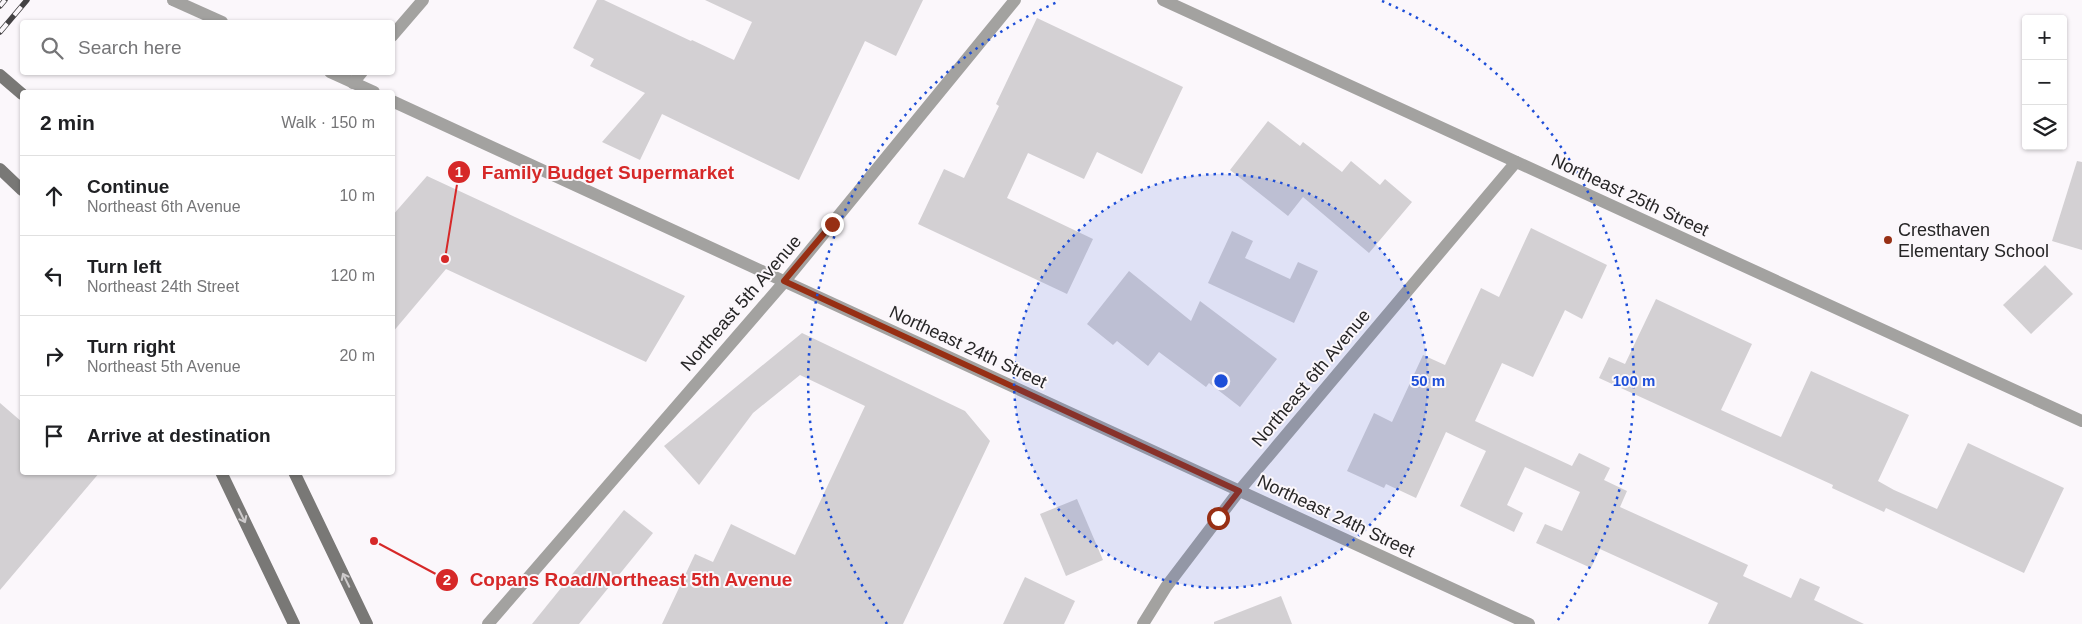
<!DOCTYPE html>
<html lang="en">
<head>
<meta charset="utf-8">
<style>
	body { margin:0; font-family:Arial,sans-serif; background:#f6f6f6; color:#202124 }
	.controls { position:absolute; right:15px; top:15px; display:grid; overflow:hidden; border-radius:5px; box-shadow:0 1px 4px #0004 }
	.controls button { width:45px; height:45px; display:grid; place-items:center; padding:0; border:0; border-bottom:1px solid #e0e0e0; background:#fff; color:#202124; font:25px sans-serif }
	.stop { position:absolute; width:15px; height:15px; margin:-11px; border:4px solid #972f14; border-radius:50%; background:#fff }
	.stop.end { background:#972f14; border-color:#fff; box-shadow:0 1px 5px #0008 }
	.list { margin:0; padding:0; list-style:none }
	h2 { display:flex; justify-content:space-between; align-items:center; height:65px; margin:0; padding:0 20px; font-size:21px }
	h2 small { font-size:16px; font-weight:400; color:#757577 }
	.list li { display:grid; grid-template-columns:32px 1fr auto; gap:15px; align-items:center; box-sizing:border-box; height:80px; padding:0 20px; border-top:1px solid #e0e0e0 }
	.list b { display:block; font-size:19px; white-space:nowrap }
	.list p { margin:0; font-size:16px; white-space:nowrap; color:#757577 }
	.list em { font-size:16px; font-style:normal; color:#757577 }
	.icon { flex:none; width:28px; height:28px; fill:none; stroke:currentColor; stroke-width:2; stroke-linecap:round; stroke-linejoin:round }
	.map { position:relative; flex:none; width:2082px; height:624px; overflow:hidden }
	.search { position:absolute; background:#fff; box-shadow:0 1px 4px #0004; left:20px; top:20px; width:375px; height:55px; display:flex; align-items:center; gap:12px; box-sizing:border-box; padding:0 18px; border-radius:5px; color:#757577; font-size:19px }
	.panel { position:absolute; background:#fff; box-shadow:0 1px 4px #0004; left:20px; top:90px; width:375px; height:385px; border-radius:5px }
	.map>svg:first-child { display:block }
	.building { fill:#d3d0d3 }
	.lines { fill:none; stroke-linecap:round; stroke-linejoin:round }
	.street { stroke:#a3a2a0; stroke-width:12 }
	.secondary { stroke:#797876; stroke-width:12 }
	.rail-casing { stroke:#444244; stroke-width:5.5 }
	.rail { stroke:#fbf7fb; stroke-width:4; stroke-dasharray:11; stroke-linecap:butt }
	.oneway { stroke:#cecbcc }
	.route { stroke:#972f14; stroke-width:6 }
	.ring { fill:none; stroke:#1d4ed8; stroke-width:2.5; stroke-dasharray:2.5 5 }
	.poi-dot { fill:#972f14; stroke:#fbf7fb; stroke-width:2 }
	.labels { text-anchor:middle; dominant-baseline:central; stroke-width:4; stroke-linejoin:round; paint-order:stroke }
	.street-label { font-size:18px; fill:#262526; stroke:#fbf7fb }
	.poi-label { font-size:18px; fill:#262526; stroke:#fbf7fb; text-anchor:start }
	.centre { fill:#1d4ed8; stroke:#fbf7fb; stroke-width:2.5 }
	.ring-label { font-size:15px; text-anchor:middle; font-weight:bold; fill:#1d4ed8; stroke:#fbf7fb; stroke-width:4; stroke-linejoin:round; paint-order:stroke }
	.leader { fill:none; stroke:#d62828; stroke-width:2 }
	.callout-dot { fill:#d62828; stroke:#fbf7fb; stroke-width:2 }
	.mark-label { font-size:15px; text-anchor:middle; font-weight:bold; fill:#fff }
	.callout-label { font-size:19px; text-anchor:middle; font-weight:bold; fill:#d62828; stroke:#fbf7fb; stroke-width:4; stroke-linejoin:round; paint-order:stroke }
</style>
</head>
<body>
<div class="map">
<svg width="2082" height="624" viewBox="0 0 2082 624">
	<rect width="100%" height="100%" fill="#fbf7fb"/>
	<g class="building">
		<path d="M597,0H604L691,41L692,40L734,60L752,22L705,0H923L896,56L865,41L799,180L662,114L640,160L602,142L645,93L590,66L594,59L573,48Z"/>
		<path d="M1037,18L1183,87L1142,174L1097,152L1084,179L1028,153L1007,198L1093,239L1067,294L918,224L944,169L964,178L999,106L996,104Z"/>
		<path d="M1268,121L1300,146L1303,142L1342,172L1351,161L1380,185L1385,179L1412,202L1369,253L1303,197L1288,216L1230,170Z"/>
		<path d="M2077,161L2082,162V250L2052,241Z"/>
		<path d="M427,176L685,296L646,362L446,269L392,333V216Z"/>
		<path d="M1531,228L1607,265L1582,319L1565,310L1533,377L1502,363L1475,421L1572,466L1579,453L1610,468L1604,480L1627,491L1620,507L1748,565L1743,576L1791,598L1800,578L1820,587L1814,600L1864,624H1708L1718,603L1668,580L1600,549L1591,568L1536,543L1545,524L1562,531L1580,492L1525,467L1507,505L1523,513L1514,532L1460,506L1486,451L1446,432L1416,498L1386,484L1384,488L1347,471L1374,413L1392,422L1423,355L1445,365L1481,288L1499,297Z"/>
		<path d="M1232,231L1253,241L1245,258L1290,279L1298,262L1318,271L1294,323L1208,283Z"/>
		<path d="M2045,265L2073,294L2031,334L2003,305Z"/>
		<path d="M1129,271L1191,321L1200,301L1277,359L1240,407L1209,383L1206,387L1159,352L1148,366L1117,341L1113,345L1087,324Z"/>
		<path d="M1656,299L1752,344L1721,410L1765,430L1781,437L1811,371L1909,415L1878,481L1894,490L1937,509L1968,443L2064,488L2024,573L1886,508L1884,512L1832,488L1833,485L1599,378L1609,357L1625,364Z"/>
		<path d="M802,333L965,411L990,441L903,624H662L695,554L713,562L731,524L795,555L865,406L800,375L753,413L699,485L664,446Z"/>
		<path d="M0,403L22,422V472H100L0,590Z"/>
		<path d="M1077,499L1103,560L1066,576L1040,514Z"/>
		<path d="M624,510L653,533L579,624H532Z"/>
		<path d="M1025,577L1075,601L1064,624H1003Z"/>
		<path d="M1281,596L1292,624H1214V622Z"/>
	</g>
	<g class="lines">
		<g class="street">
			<path d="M173,0L222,22"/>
			<path d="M1163,0L2082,421"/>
			<path d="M392,36L423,0"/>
			<path d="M330,72L374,92"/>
			<path d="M353,83L362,72"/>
			<path d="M392,101L1529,624"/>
			<path d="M488,624L785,281L1015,0"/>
			<path d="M1143,624L1166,587L1239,491L1516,162"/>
		</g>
		<g class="secondary">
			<path d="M0,75L22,94"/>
			<path d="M0,169L22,190"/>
			<path d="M221,472L294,624"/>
			<path d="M294,472L367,624"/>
		</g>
		<defs>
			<g id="rail">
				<path d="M0,6L5,0"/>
				<path d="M0,32L27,0"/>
			</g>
		</defs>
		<use href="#rail" class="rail-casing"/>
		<use href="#rail" class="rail"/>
	</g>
	<defs><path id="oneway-shaft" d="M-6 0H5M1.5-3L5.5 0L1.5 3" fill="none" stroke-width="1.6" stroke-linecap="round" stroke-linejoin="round" transform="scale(1.25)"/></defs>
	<g class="oneway">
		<use href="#oneway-shaft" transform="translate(242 516) rotate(64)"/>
		<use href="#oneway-shaft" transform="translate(346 580) rotate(-116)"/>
	</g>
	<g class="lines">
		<path class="route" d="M832,224L784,281L1239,491L1218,518"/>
	</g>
	<circle cx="1221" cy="381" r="207" fill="#1d4ed8" fill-opacity=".12"/>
	<g class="ring">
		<circle cx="1221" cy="381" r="207"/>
		<path d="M887 624A413 413 0 0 1 1060 1M1382 1A413 413 0 0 1 1555 624"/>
	</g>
	<circle class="poi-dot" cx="1888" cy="240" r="5"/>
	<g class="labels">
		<g class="street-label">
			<text transform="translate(1630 195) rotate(25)">Northeast 25th Street</text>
			<text transform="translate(741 303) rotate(-49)">Northeast 5th Avenue</text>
			<text transform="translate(968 347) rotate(25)">Northeast 24th Street</text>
			<text transform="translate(1311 378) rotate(-50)">Northeast 6th Avenue</text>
			<text transform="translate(1336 516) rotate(25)">Northeast 24th Street</text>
		</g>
		<g class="poi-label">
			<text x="1898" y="230">Cresthaven<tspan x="1898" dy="21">Elementary School</tspan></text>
		</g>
	</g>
	<circle cx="1221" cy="381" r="8" class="centre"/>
	<g class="ring-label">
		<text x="1428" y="386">50 m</text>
		<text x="1634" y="386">100 m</text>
	</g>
	<path class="leader" d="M445 259L459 172M374 541L447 580"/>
	<g class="callout-dot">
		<circle cx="445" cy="259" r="5"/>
		<circle cx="374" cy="541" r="5"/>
		<circle cx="459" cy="172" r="12"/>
		<circle cx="447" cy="580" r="12"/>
	</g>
	<g class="mark-label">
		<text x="459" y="177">1</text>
		<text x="447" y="585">2</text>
	</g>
	<g class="callout-label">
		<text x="608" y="179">Family Budget Supermarket</text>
		<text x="631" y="586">Copans Road/Northeast 5th Avenue</text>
	</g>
</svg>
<div class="controls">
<button>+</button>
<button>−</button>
<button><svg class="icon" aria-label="layers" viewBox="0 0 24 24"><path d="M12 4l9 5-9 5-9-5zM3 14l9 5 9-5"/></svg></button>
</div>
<div class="stop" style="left:1218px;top:518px"></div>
<div class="stop end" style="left:832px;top:224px"></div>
<div class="search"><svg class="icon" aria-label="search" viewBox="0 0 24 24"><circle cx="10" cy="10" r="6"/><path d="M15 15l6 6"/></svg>Search here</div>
<section class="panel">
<h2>2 min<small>Walk · 150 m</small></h2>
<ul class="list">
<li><svg class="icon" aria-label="ahead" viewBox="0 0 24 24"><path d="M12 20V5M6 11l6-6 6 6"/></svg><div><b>Continue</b><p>Northeast 6th Avenue</p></div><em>10 m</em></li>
<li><svg class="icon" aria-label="left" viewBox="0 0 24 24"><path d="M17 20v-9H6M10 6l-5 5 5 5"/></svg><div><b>Turn left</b><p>Northeast 24th Street</p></div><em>120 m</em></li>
<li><svg class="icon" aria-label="right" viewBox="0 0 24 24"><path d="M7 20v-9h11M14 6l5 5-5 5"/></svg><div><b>Turn right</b><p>Northeast 5th Avenue</p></div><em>20 m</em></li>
<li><svg class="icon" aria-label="arrive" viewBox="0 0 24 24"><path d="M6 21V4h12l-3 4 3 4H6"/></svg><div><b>Arrive at destination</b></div></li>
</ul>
</section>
</div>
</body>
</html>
